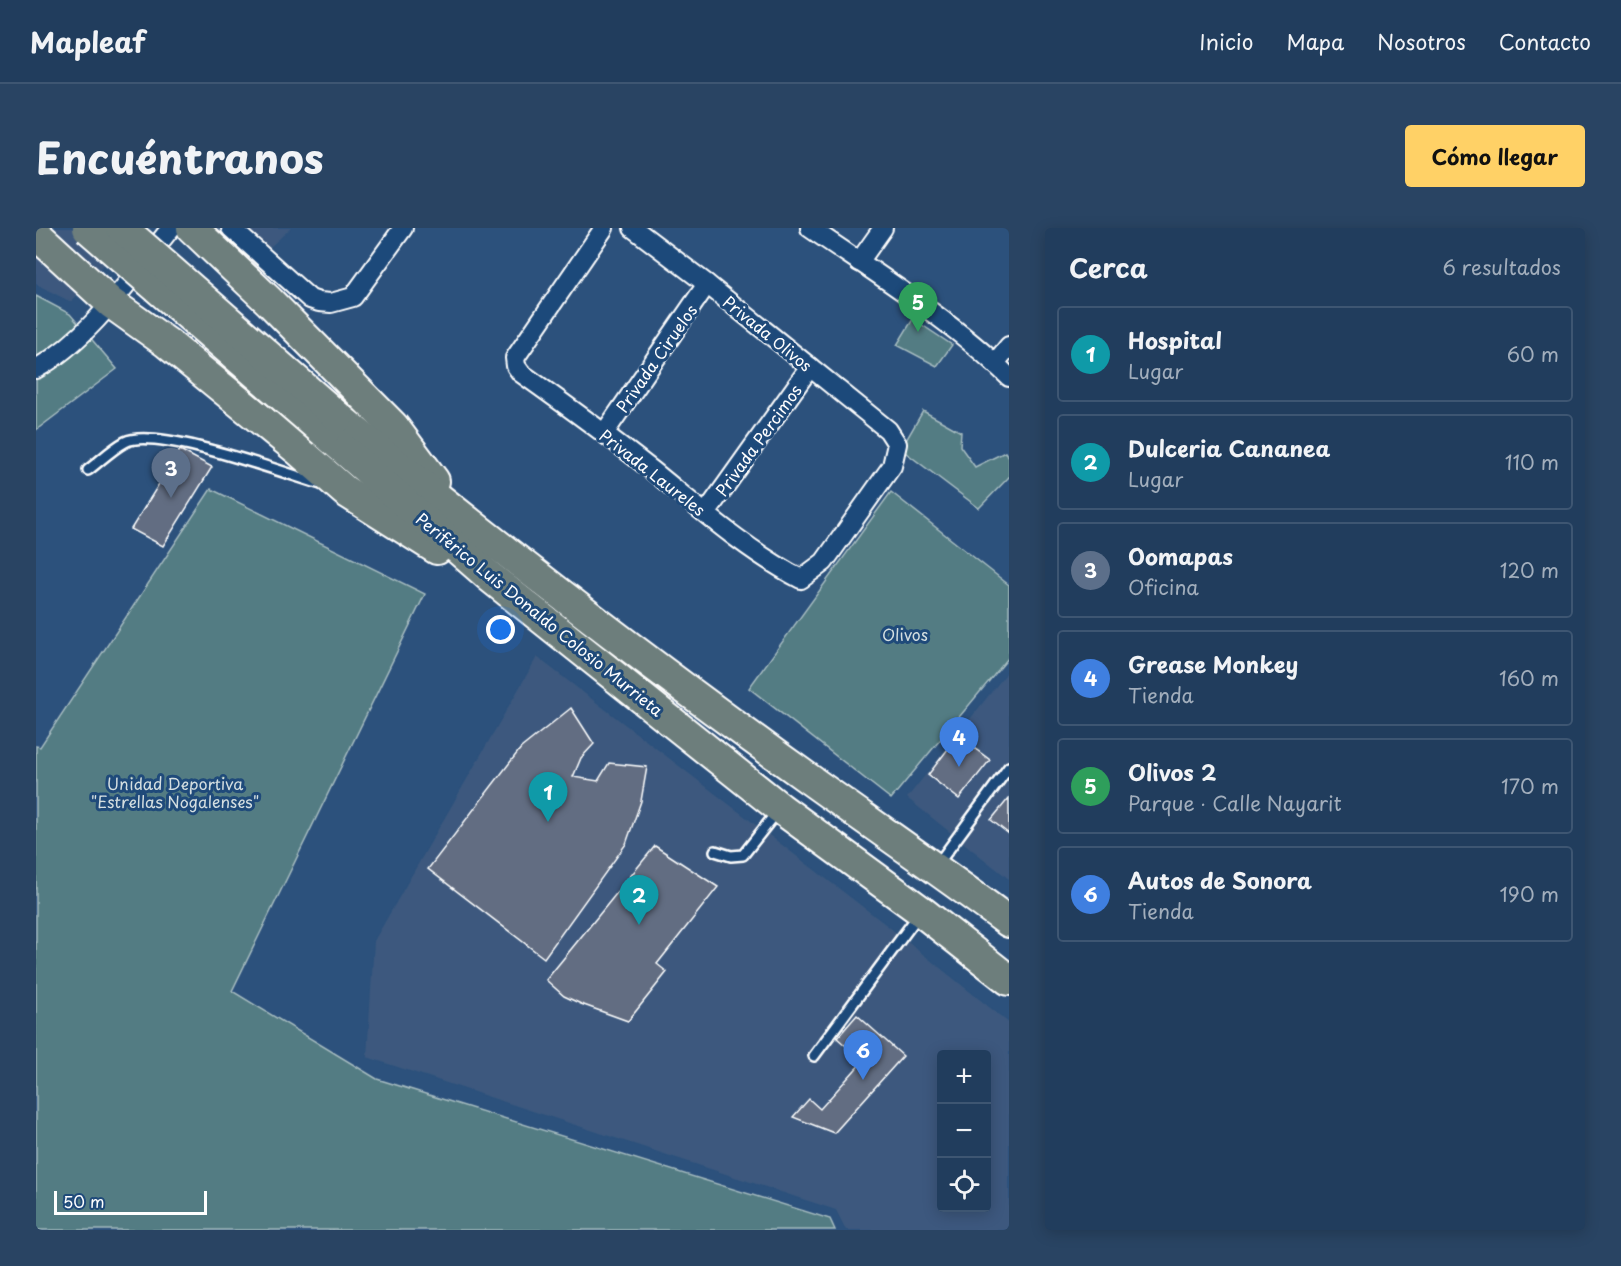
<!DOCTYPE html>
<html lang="es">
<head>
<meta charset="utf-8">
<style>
	body { margin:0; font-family:"Playpen Sans",sans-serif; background:#294463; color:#f1f3f6 }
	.controls { position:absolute; right:18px; bottom:18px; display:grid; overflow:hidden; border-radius:6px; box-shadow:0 3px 15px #0003 }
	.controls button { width:54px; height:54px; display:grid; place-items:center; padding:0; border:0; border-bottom:2px solid #3e5672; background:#213d5d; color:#f1f3f6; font:30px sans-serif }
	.scale { position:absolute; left:18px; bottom:15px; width:153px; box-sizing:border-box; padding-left:6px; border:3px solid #fff; border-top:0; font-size:16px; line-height:21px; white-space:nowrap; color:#fff; -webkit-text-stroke:4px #1f4a7a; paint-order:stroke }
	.you { position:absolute; left:465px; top:402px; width:21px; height:21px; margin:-15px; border:4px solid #fff; border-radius:50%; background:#1a73e8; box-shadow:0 0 0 9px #1a73e833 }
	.badge { display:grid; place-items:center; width:39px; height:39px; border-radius:50%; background:#ffd166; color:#fff; font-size:20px; font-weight:700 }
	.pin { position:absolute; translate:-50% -50px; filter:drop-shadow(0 2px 3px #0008) }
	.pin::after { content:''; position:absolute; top:32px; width:21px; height:18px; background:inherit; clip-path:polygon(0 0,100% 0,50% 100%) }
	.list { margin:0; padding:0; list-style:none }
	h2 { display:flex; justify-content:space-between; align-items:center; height:78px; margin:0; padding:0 24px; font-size:26px }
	h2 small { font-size:20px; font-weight:400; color:#a2aebc }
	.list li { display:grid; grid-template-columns:39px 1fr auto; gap:18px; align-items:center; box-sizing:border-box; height:96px; margin:0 12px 12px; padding:0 12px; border:2px solid #3e5672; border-radius:6px }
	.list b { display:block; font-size:22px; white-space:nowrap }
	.list p { margin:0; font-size:20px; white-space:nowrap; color:#a2aebc }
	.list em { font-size:20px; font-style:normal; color:#a2aebc }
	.icon { flex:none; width:33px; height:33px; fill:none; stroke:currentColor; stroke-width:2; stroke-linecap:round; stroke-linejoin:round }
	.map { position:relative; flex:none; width:973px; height:1002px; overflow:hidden; border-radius:6px }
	header { display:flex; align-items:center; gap:36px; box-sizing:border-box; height:84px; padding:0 30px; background:#213d5d; border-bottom:2px solid #3e5672 }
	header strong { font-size:28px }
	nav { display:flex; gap:33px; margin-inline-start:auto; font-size:21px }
	.intro { display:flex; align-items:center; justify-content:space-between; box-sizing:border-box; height:144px; padding:0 36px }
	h1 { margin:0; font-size:42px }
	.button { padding:15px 27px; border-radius:6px; background:#ffd166; color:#111; font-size:21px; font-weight:700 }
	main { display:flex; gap:36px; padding:0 36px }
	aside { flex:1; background:#213d5d; border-radius:6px; box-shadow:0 3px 15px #0003 }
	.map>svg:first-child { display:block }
	.built { fill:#3c597e; fill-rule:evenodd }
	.green { fill:#527b83; stroke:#a8bdc1; stroke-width:1.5 }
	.building { fill:#626d82; stroke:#fff; stroke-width:1.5 }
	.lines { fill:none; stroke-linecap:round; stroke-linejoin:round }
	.service-casing { stroke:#fff; stroke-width:14 }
	.minor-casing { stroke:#fff; stroke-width:22 }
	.primary-casing { stroke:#fff; stroke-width:34 }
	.service { stroke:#1f4a7a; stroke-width:9 }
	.minor { stroke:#1f4a7a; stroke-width:18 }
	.primary { stroke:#6d7e7c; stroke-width:30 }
	.primary-bridge-casing { stroke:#fff; stroke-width:34; stroke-linecap:butt }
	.primary-bridge { stroke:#6d7e7c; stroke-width:30 }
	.labels { text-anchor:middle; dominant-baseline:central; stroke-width:6; stroke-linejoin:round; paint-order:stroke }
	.street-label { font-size:16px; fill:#fff; stroke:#1f4a7a }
	.park-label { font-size:16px; fill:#d4dee0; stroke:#1f4a7a }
</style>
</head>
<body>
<header>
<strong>Mapleaf</strong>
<nav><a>Inicio</a><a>Mapa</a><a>Nosotros</a><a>Contacto</a></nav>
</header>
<div class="intro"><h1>Encuéntranos</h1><a class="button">Cómo llegar</a></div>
<main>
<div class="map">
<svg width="973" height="1002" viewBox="0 0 973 1002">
	<rect width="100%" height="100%" fill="#2c517c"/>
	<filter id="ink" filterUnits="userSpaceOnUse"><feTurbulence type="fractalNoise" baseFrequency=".0167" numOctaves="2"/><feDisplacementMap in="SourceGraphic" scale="12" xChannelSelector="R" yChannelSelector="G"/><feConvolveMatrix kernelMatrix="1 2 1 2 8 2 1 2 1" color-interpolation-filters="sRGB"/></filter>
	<g filter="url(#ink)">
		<g class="built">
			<path d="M0,0H100L35,74L0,56Z"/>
			<path d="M200,0H255L232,21Z"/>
			<path d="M501,429L853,699L973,795V1002H810L800,982L331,829L338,713ZM906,826H951V980H906Z"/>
			<path d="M973,442V651L871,570Z"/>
		</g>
		<g class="green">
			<path d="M0,68L34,86L81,141L0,202Z"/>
			<path d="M877,91L916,117L901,138L861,117Z"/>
			<path d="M887,183L925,204L924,218L939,239L969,224L973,230V249L943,280L865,221Z"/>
			<path d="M175,261L389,366L196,763L341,851L794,991L799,1002H0V518L4,519Z"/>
			<path d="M855,264L973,357V429L855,571L713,460Z"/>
		</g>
		<g class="building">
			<path d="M144,222L176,239L127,318L95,301Z"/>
			<path d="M535,480L558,516L545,530L537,549L562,553L573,535L611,539L605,573L590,616L508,730L392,641L485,520Z"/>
			<path d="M922,508L954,532L923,571L892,547Z"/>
			<path d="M973,570V606L955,592Z"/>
			<path d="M619,618L682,659L621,736L631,744L592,793L545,776L528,768L510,752Z"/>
			<path d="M821,787L867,828L798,905L757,889L773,871L784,881L827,833L801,810Z"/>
		</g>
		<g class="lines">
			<defs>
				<g id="service">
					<path d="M52,242C64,233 76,221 89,214C120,198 248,245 285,256"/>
					<path d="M679,623L695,628L707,627L741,584"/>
					<path d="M901,637L973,539"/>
					<path d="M778,828L884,685"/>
				</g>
				<g id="minor">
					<path d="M195,0L274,71L283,74L295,75L317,69L367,0"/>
					<path d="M568,0L479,130L480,138L485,145C530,177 574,209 617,243C664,281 711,323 765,351L788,334L856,238L861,216L852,202L671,56L597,0"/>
					<path d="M774,0C839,45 917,93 973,149"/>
					<path d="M823,34L847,0"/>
					<path d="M959,135L973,118"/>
					<path d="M0,141C56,109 95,49 135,0"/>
					<path d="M569,204L671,56"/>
					<path d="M670,285L774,139"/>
				</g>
				<g id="primary">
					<path d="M156,0L234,74L357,198L398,253"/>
					<path d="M0,6L75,75L131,115L261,221L309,263L401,321"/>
					<path d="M302,189C455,314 612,436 773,551C840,599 907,645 973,694"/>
					<path d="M288,204L454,349L744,580L885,683L973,752"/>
				</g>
			</defs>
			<use href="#service" class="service-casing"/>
			<use href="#minor" class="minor-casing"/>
			<use href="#primary" class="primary-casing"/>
			<use href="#service" class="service"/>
			<use href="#minor" class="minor"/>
			<use href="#primary" class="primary"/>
			<defs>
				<g id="primary-bridge">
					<path d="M52,0L288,204"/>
					<path d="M86,0L302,189"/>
				</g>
			</defs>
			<use href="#primary-bridge" class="primary-bridge-casing"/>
			<use href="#primary-bridge" class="primary-bridge"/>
		</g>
	</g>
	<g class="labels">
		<g class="street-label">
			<text transform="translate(732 105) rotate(39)">Privada Olivos</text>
			<text transform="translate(620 130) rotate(-55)">Privada Ciruelos</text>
			<text transform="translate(722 212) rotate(-54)">Privada Percimos</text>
			<text transform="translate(617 244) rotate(38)">Privada Laureles</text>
			<text transform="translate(504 386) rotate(39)">Periférico Luis Donaldo Colosio Murrieta</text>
		</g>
		<g class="park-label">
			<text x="869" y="406">Olivos</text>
			<text x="139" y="555">Unidad Deportiva<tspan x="139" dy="18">"Estrellas Nogalenses"</tspan></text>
		</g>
	</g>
</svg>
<div class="controls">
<button>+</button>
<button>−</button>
<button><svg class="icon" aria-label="locate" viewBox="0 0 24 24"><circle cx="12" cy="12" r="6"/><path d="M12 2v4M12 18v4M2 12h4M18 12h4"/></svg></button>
</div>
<div class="scale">50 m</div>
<div class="you"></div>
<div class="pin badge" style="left:512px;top:594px;background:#0f9aa8">1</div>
<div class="pin badge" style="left:603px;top:697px;background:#0f9aa8">2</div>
<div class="pin badge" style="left:135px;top:270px;background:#5c6f8a">3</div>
<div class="pin badge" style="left:923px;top:539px;background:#3f7fe0">4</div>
<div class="pin badge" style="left:882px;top:104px;background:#2e9e5b">5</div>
<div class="pin badge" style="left:827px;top:852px;background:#3f7fe0">6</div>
</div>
<aside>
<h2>Cerca<small>6 resultados</small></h2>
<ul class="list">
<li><span class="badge" style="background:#0f9aa8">1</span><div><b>Hospital</b><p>Lugar</p></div><em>60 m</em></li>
<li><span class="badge" style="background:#0f9aa8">2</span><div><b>Dulceria Cananea</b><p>Lugar</p></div><em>110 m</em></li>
<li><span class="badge" style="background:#5c6f8a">3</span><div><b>Oomapas</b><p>Oficina</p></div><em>120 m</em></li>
<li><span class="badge" style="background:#3f7fe0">4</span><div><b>Grease Monkey</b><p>Tienda</p></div><em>160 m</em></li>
<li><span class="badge" style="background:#2e9e5b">5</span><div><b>Olivos 2</b><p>Parque · Calle Nayarit</p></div><em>170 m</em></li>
<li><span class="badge" style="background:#3f7fe0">6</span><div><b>Autos de Sonora</b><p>Tienda</p></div><em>190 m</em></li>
</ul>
</aside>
</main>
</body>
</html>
